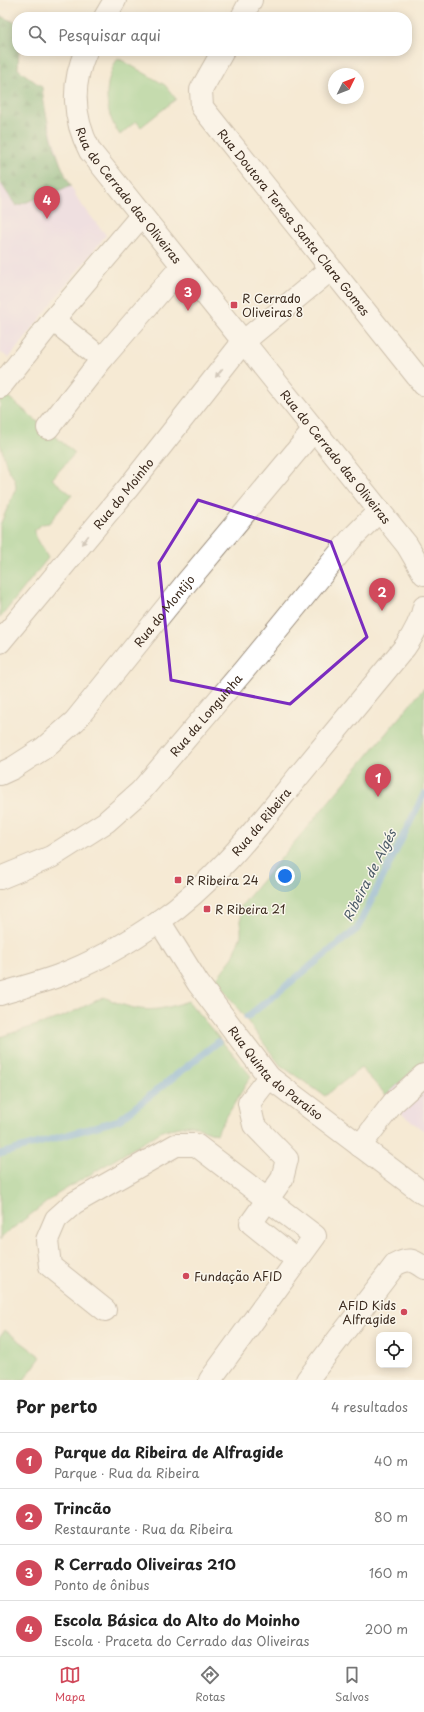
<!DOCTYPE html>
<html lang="pt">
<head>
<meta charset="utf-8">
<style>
	body { margin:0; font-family:"Playpen Sans",sans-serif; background:#f2f2f2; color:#222 }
	.controls { position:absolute; right:12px; bottom:12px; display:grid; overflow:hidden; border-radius:8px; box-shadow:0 2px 10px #0003 }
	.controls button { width:36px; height:36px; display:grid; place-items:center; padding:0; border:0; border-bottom:1px solid #e0e0e0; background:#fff; color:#222; font:20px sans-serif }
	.compass { position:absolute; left:328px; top:68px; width:36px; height:36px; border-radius:50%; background:#fff; box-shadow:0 2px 10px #0003; rotate:47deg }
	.you { position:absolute; left:285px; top:876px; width:14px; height:14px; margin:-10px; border:3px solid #fff; border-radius:50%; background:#1a73e8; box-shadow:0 0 0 6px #1a73e833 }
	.badge { display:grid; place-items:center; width:26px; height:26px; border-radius:50%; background:#d1495b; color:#fff; font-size:13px; font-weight:700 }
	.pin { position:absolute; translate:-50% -33px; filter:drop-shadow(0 1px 2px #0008) }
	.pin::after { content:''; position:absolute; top:21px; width:14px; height:12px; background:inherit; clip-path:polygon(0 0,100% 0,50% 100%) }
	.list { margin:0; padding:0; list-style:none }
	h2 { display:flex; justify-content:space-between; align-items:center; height:52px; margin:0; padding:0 16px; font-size:17px }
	h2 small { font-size:13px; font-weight:400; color:#767676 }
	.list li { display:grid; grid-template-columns:26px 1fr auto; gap:12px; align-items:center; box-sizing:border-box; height:56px; padding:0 16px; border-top:1px solid #e0e0e0 }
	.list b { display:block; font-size:15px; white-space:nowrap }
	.list p { margin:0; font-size:13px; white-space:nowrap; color:#767676 }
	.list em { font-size:13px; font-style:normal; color:#767676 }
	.icon { flex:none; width:22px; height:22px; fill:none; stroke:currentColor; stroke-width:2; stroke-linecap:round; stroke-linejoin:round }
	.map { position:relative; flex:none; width:424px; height:1380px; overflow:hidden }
	.search { position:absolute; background:#fff; box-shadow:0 2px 10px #0003; left:12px; right:12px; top:12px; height:44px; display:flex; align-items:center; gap:10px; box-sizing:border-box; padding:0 14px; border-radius:16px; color:#767676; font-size:15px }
	.sheet { height:276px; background:#fff }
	nav { display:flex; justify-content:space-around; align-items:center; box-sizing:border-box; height:56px; border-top:1px solid #e0e0e0; background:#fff; font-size:11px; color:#767676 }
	nav a { display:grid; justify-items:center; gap:2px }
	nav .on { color:#d1495b }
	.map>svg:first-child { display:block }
	.built { fill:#e7d2ef }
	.green { fill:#8acb82; stroke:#627a50 }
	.forest { fill:url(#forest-firs); stroke:#556c47 }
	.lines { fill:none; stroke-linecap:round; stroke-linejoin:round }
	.stream { stroke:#61a3d5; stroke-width:7 }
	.minor-casing { stroke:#988a79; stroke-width:24 }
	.minor { stroke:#fff; stroke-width:22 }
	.oneway { fill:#a79f9a }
	.marked { fill:none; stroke:#7b2cbf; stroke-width:3; stroke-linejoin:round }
	.poi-dot { fill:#d1495b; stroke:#fbf7ec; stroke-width:1.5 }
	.labels { text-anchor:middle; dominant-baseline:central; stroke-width:3; stroke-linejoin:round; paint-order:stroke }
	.street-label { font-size:12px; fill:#3b2a1e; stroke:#fbf7ec }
	.poi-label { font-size:12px; fill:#3b2a1e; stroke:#fbf7ec; text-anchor:start }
	.water-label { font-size:13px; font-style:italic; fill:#4a5a67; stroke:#fbf7ec }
</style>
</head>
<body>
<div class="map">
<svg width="424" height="1380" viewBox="0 0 424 1380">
	<defs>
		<pattern id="forest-firs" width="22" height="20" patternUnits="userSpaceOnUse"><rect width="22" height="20" fill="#6faf70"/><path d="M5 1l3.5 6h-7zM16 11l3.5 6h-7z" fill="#5c8f5b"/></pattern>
	</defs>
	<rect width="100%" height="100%" fill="#fbf7ec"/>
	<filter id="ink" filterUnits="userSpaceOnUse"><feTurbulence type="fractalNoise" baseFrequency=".025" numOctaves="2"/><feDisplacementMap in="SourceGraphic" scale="8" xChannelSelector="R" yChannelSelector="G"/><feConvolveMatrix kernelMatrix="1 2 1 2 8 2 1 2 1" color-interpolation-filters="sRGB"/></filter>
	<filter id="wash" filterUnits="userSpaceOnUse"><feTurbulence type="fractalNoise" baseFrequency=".012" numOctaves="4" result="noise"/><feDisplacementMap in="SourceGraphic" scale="16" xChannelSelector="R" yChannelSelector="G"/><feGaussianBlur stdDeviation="0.9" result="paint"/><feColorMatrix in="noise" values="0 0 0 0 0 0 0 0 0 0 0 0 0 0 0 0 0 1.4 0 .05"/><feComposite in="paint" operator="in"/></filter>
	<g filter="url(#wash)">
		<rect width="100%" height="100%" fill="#f5ead4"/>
		<g class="built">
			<path d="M0,56L42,87L44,106L64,175L80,203L106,235L9,358L0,352Z"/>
			<path d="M424,1061V1131L403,1115L386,1095Z"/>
		</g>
		<g class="green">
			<path d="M118,58L165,85L176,99L141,127L136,121L120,135C103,112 103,82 118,58Z"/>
			<path d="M0,390L75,453L52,479L72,495L49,523L42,524L35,529V535L48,558L0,618V525L16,488L15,480L7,467L0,443Z"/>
			<path d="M424,688V1061L386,1095L361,1068L325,1096L280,1065L216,979L233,957L241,935V906Z"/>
			<path d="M104,997C138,1013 154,1013 188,1001L251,1076L216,1134L191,1125L164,1130L56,1195L3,1236L0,1241V1037L62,1017Z"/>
			<path d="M5,1330L41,1357L24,1380H0V1337Z"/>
		</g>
		<path class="forest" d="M0,16L17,23V51H19L18,69L42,87C45,117 56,160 71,186L16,206L0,182Z"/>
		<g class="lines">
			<g class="stream">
				<path d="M247,1017L357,929L424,794"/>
				<path d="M0,1154L119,1120L218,1042"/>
			</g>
		</g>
	</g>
	<g filter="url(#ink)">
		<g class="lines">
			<defs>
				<g id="minor">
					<path d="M105,17L115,0"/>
					<path d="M242,17L251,0"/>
					<path id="s1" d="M86,51C71,84 73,119 90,151L407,545L424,574"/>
					<path id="s2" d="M223,51L201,90L202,107L424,385"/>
					<path d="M53,320L102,359"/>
					<path d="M0,387L53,320L141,216"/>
					<path d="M48,428L102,359L182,266"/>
					<path id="s3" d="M0,642L128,488L243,342L330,270"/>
					<path id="s4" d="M0,774L13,768L44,748L75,721L187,582L314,430"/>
					<path id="s5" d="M0,878L51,857L106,822L141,791L244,670L351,539L379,511"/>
					<path id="s6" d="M159,921L198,983L269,1077L424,1194"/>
					<path id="s7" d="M0,994C19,988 39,983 58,976C93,963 128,943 159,921C214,883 255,830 297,778C333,734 369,691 405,647C414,634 421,622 424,607"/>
					<path d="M269,1077L249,1103L254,1125L287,1159L282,1179L251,1223L297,1260"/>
					<path d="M360,1146L393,1103L424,1075"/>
					<path d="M105,1310L50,1266L47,1240L56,1219L74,1203L176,1145H196L315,1236L210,1380"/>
					<path d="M307,1380L395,1265C408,1258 412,1259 424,1268"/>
				</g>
			</defs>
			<use href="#minor" class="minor-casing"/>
			<use href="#minor" class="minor"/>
		</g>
		<defs><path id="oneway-solid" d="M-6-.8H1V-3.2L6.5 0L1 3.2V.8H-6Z"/></defs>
		<g class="oneway">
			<use href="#oneway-solid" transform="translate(219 373) rotate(129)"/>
			<use href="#oneway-solid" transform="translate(85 540) rotate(129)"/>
		</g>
	</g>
	<path d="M0 0H424V1380H0ZM198,500L331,542L367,637L290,704L171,680L159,563Z" fill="#f5ead4" fill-opacity=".55" fill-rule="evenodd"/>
	<path class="marked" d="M198,500L331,542L367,637L290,704L171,680L159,563Z"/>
	<g class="poi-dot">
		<rect x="230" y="301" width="8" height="8" rx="2"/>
		<rect x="174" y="876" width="8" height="8" rx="2"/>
		<rect x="203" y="905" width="8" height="8" rx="2"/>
		<circle cx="186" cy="1276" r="4"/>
		<circle cx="404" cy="1312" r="4"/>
	</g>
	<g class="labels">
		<g class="street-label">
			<text stroke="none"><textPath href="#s1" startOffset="162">Rua do Cerrado das Oliveiras</textPath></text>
			<text stroke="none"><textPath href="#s2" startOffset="209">Rua Doutora Teresa Santa Clara Gomes</textPath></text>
			<text stroke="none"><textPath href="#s1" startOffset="496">Rua do Cerrado das Oliveiras</textPath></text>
			<text stroke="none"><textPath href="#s3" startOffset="193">Rua do Moinho</textPath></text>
			<text stroke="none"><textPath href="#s4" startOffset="234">Rua do Montijo</textPath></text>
			<text stroke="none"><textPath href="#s5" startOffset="267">Rua da Longuinha</textPath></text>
			<text stroke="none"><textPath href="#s7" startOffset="319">Rua da Ribeira</textPath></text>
			<text stroke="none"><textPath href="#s6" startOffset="193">Rua Quinta do Paraíso</textPath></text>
		</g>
		<g class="poi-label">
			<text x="242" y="298">R Cerrado<tspan x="242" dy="14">Oliveiras 8</tspan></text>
			<text x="186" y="880">R Ribeira 24</text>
			<text x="215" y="909">R Ribeira 21</text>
			<text x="194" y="1276">Fundação AFID</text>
			<text x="396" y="1305" text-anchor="end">AFID Kids<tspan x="396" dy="14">Alfragide</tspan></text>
		</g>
		<g class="water-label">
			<text transform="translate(369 875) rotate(-63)">Ribeira de Algés</text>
		</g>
	</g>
</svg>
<div class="controls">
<button><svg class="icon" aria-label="locate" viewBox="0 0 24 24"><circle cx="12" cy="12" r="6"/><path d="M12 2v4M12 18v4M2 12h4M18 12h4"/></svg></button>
</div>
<svg class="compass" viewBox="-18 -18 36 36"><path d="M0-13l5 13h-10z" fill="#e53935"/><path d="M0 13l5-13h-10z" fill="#767676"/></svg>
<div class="you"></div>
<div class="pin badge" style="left:378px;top:797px">1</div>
<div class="pin badge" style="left:382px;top:611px">2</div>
<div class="pin badge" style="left:188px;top:311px">3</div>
<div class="pin badge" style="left:47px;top:219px">4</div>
<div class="search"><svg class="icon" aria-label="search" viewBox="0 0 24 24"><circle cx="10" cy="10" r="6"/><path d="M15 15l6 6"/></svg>Pesquisar aqui</div>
</div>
<section class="sheet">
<h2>Por perto<small>4 resultados</small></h2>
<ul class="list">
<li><span class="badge">1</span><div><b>Parque da Ribeira de Alfragide</b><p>Parque · Rua da Ribeira</p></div><em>40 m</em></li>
<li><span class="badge">2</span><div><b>Trincão</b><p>Restaurante · Rua da Ribeira</p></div><em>80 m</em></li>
<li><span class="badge">3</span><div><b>R Cerrado Oliveiras 210</b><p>Ponto de ônibus</p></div><em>160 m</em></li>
<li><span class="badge">4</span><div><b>Escola Básica do Alto do Moinho</b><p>Escola · Praceta do Cerrado das Oliveiras</p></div><em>200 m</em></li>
</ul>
</section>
<nav>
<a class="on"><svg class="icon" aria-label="map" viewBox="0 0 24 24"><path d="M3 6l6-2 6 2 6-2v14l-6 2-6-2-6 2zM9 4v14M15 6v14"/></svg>Mapa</a>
<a><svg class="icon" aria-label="directions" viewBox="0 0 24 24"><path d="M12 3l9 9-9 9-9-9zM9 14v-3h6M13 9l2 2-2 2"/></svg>Rotas</a>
<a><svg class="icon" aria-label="saved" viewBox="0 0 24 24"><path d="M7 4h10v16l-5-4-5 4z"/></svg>Salvos</a>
</nav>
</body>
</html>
